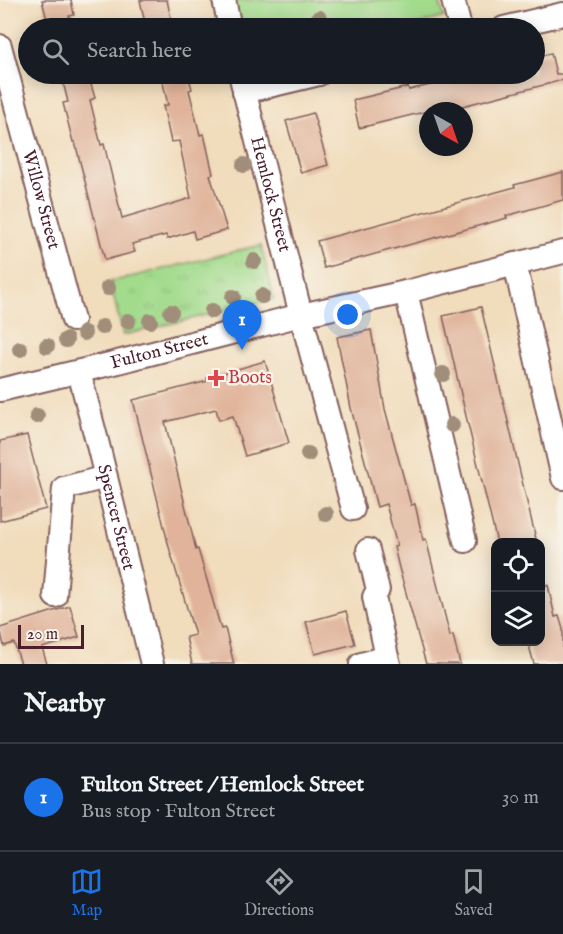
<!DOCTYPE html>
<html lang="en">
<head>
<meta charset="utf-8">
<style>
	body { margin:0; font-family:"IM FELL English",serif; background:#20242c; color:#f1f3f6 }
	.controls { position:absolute; right:18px; bottom:18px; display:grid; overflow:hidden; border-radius:12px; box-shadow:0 3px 15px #0003 }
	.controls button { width:54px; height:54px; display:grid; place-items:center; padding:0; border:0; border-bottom:2px solid #363941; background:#171b24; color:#f1f3f6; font:30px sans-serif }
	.compass { position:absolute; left:419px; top:102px; width:54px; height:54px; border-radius:50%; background:#171b24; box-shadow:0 3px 15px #0003; rotate:140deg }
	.scale { position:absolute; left:18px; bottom:15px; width:66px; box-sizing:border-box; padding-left:6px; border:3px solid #4a1f2b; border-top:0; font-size:16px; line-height:21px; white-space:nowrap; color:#4a1f2b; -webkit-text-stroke:4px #f7f3e8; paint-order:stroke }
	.you { position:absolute; left:348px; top:315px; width:21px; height:21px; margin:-15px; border:4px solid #fff; border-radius:50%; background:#1a73e8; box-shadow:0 0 0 9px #1a73e833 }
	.badge { display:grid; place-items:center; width:39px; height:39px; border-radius:50%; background:#1a73e8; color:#fff; font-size:20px; font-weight:700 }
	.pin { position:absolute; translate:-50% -50px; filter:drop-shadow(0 2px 3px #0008) }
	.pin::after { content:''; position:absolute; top:32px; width:21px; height:18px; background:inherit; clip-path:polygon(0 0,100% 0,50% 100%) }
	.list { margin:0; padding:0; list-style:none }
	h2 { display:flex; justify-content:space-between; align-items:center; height:78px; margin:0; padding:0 24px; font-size:26px }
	h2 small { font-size:20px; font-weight:400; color:#9ea1a6 }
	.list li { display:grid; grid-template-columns:39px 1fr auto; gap:18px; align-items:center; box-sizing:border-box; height:108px; padding:0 24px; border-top:2px solid #363941 }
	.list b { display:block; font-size:22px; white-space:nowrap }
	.list p { margin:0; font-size:20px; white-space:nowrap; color:#9ea1a6 }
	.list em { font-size:20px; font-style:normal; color:#9ea1a6 }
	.icon { flex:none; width:33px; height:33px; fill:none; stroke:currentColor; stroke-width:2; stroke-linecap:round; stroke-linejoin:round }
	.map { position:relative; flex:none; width:563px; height:664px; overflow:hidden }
	.search { position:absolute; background:#171b24; box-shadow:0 3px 15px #0003; left:18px; right:18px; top:18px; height:66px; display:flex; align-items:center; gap:15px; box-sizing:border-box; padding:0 21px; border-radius:33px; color:#9ea1a6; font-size:22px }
	.sheet { height:186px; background:#171b24 }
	nav { display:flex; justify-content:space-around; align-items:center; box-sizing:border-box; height:84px; border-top:2px solid #363941; background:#171b24; font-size:16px; color:#9ea1a6 }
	nav a { display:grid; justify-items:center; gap:3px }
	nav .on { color:#1a73e8 }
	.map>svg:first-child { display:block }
	.grass { fill:url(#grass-tufts); stroke:#767d5c; stroke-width:1.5 }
	.park { fill:#a3db8d; stroke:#767d5c; stroke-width:1.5 }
	.building { fill:#e0b39a }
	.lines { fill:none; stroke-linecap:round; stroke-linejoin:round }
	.minor-casing { stroke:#84615d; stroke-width:26 }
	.minor { stroke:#fff; stroke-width:22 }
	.tree { fill:#a18e7a }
	.health-dot { fill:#e0444e; stroke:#f7f3e8; stroke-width:2 }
	.labels { text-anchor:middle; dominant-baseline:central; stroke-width:5; stroke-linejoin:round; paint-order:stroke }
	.street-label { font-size:18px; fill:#4a1f2b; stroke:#f7f3e8 }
	.health-label { font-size:18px; fill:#be3a42; stroke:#f7f3e8; text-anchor:start }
</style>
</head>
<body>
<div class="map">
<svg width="563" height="664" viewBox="0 0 563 664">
	<defs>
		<pattern id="grass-tufts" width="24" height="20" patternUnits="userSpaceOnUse" patternTransform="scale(1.5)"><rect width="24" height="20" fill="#a3db8d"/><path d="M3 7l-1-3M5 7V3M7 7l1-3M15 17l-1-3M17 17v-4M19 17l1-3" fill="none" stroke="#8ebc7a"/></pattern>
	</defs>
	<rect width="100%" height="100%" fill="#f7f3e8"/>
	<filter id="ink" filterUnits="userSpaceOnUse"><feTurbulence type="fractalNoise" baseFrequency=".0167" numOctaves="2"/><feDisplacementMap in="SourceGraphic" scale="12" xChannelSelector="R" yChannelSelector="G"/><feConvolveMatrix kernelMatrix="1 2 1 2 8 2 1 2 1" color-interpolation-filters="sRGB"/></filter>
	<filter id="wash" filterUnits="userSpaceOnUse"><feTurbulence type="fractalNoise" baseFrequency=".008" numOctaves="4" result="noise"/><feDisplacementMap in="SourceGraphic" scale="24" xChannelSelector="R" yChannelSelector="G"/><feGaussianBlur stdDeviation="1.35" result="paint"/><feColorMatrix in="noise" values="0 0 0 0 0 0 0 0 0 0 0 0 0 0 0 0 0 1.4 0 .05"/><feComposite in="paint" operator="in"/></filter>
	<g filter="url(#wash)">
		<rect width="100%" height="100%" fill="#f1dcbb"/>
		<path class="grass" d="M261,245L274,299L123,335L110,282Z"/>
		<path class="park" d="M234,0H439L444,17L406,28H241Z"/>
		<g id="blocks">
			<g class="building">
				<path d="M42,0H71L74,15L69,16L72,28H49Z"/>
				<path d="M140,0H167L173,28H146Z"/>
				<path d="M551,53L556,74H562L563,80L443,111H428L359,128L353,100L408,87L409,90L475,74H534V58Z"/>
				<path d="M61,74H88L95,98L90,100L101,145L104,144L122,218L149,210L150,211L191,198L179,141L171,142L163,106L168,105L161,74H188L192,89L189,90L200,135L204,134L213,174L210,175L227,230L195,239L193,231L167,239L166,235L132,244L135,252L105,260L75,142H73L63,103L68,102Z"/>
				<path d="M313,113L328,165L301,173L286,121Z"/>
				<path d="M563,172V200L506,216L507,218L324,268L317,241L515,187L514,185Z"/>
				<path d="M481,307L528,506L537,543H497L466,416L443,316Z"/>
				<path d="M371,330L385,409L411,505L415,504L423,540L426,539L450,636L453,635L460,664H426L399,568L394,547L397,546L386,504L377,507L351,408L337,337Z"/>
				<path d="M265,361L289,443L245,456L233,416L219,420L216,409L165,422L196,550L198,549L221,629L225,628L234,664H192L186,637L195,635L169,547L133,400L208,381L207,378Z"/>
				<path d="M27,435L46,509L0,521V441Z"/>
				<path d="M548,585L555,617L559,616L563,629V664H534L528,642H540V586Z"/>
				<path d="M70,606L79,637L42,648L47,664H21L14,643L4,646L0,628Z"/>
				<path d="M346,611L355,644L315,654L306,622Z"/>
			</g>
		</g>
	</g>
	<g filter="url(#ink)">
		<use href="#blocks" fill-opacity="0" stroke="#84615d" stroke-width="1.5"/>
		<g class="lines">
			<defs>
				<g id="minor">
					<path d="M224,0L230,28"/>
					<path d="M453,0L460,28"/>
					<path d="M504,28L563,14"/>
					<path id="s1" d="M0,46L73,320"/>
					<path id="s2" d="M240,74L301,315L353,509"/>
					<path d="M244,92L319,74"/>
					<path d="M515,264L563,478"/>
					<path d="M406,292L465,541"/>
					<path id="s3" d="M79,372L98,445L152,664"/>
					<path id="s4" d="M0,390L114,363L301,315L406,292L563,252"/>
					<path d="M368,550L378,590L374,597L387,657"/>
					<path d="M55,596L64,488L106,477"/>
					<path d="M361,664L387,657L389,664"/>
				</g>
			</defs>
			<use href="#minor" class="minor-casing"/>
			<use href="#minor" class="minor"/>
		</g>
		<g class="tree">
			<circle cx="319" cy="18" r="8"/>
			<circle cx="244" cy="165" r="8"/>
			<circle cx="254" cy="261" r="8"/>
			<circle cx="108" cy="288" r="8"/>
			<circle cx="262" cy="296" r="8"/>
			<circle cx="233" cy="297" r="8"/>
			<circle cx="212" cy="311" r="8"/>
			<circle cx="171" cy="312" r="8"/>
			<circle cx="128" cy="321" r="8"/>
			<circle cx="150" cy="321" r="8"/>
			<circle cx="102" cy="327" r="8"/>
			<circle cx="84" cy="333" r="8"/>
			<circle cx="66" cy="340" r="8"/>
			<circle cx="47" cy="346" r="8"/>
			<circle cx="20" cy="349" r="8"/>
			<circle cx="443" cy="374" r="8"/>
			<circle cx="37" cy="416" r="8"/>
			<circle cx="452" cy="425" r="8"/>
			<circle cx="308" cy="454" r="8"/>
			<circle cx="326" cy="514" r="8"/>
		</g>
	</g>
	<path class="health-dot" d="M213 369h6v6h6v6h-6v6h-6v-6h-6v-6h6z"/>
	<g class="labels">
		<g class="street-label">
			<text stroke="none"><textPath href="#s2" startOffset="124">Hemlock Street</textPath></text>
			<text stroke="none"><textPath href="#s1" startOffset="159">Willow Street</textPath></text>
			<text stroke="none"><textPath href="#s4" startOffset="164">Fulton Street</textPath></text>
			<text stroke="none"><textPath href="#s3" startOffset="150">Spencer Street</textPath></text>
		</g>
		<g class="health-label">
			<text x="228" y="378">Boots</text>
		</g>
	</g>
</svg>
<div class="controls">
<button><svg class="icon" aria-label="locate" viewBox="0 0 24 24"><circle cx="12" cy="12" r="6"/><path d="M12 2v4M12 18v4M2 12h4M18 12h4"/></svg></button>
<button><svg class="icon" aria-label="layers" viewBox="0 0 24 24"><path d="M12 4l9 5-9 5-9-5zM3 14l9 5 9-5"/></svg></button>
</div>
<svg class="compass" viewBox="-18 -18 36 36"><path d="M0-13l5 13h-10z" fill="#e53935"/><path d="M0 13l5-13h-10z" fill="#9ea1a6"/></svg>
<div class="scale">20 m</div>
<div class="you"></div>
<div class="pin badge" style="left:242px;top:350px">1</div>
<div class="search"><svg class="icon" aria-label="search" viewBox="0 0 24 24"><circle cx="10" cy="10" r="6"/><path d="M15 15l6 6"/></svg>Search here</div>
</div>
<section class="sheet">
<h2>Nearby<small></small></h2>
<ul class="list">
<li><span class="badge">1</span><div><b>Fulton Street / Hemlock Street</b><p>Bus stop · Fulton Street</p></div><em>30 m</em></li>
</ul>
</section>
<nav>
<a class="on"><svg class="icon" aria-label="map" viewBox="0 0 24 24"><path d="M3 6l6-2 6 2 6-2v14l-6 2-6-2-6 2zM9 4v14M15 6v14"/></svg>Map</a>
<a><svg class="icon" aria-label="directions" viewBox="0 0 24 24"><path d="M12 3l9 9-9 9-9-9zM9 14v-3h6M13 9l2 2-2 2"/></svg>Directions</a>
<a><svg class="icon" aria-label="saved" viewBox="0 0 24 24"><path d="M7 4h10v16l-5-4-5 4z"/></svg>Saved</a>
</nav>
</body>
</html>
